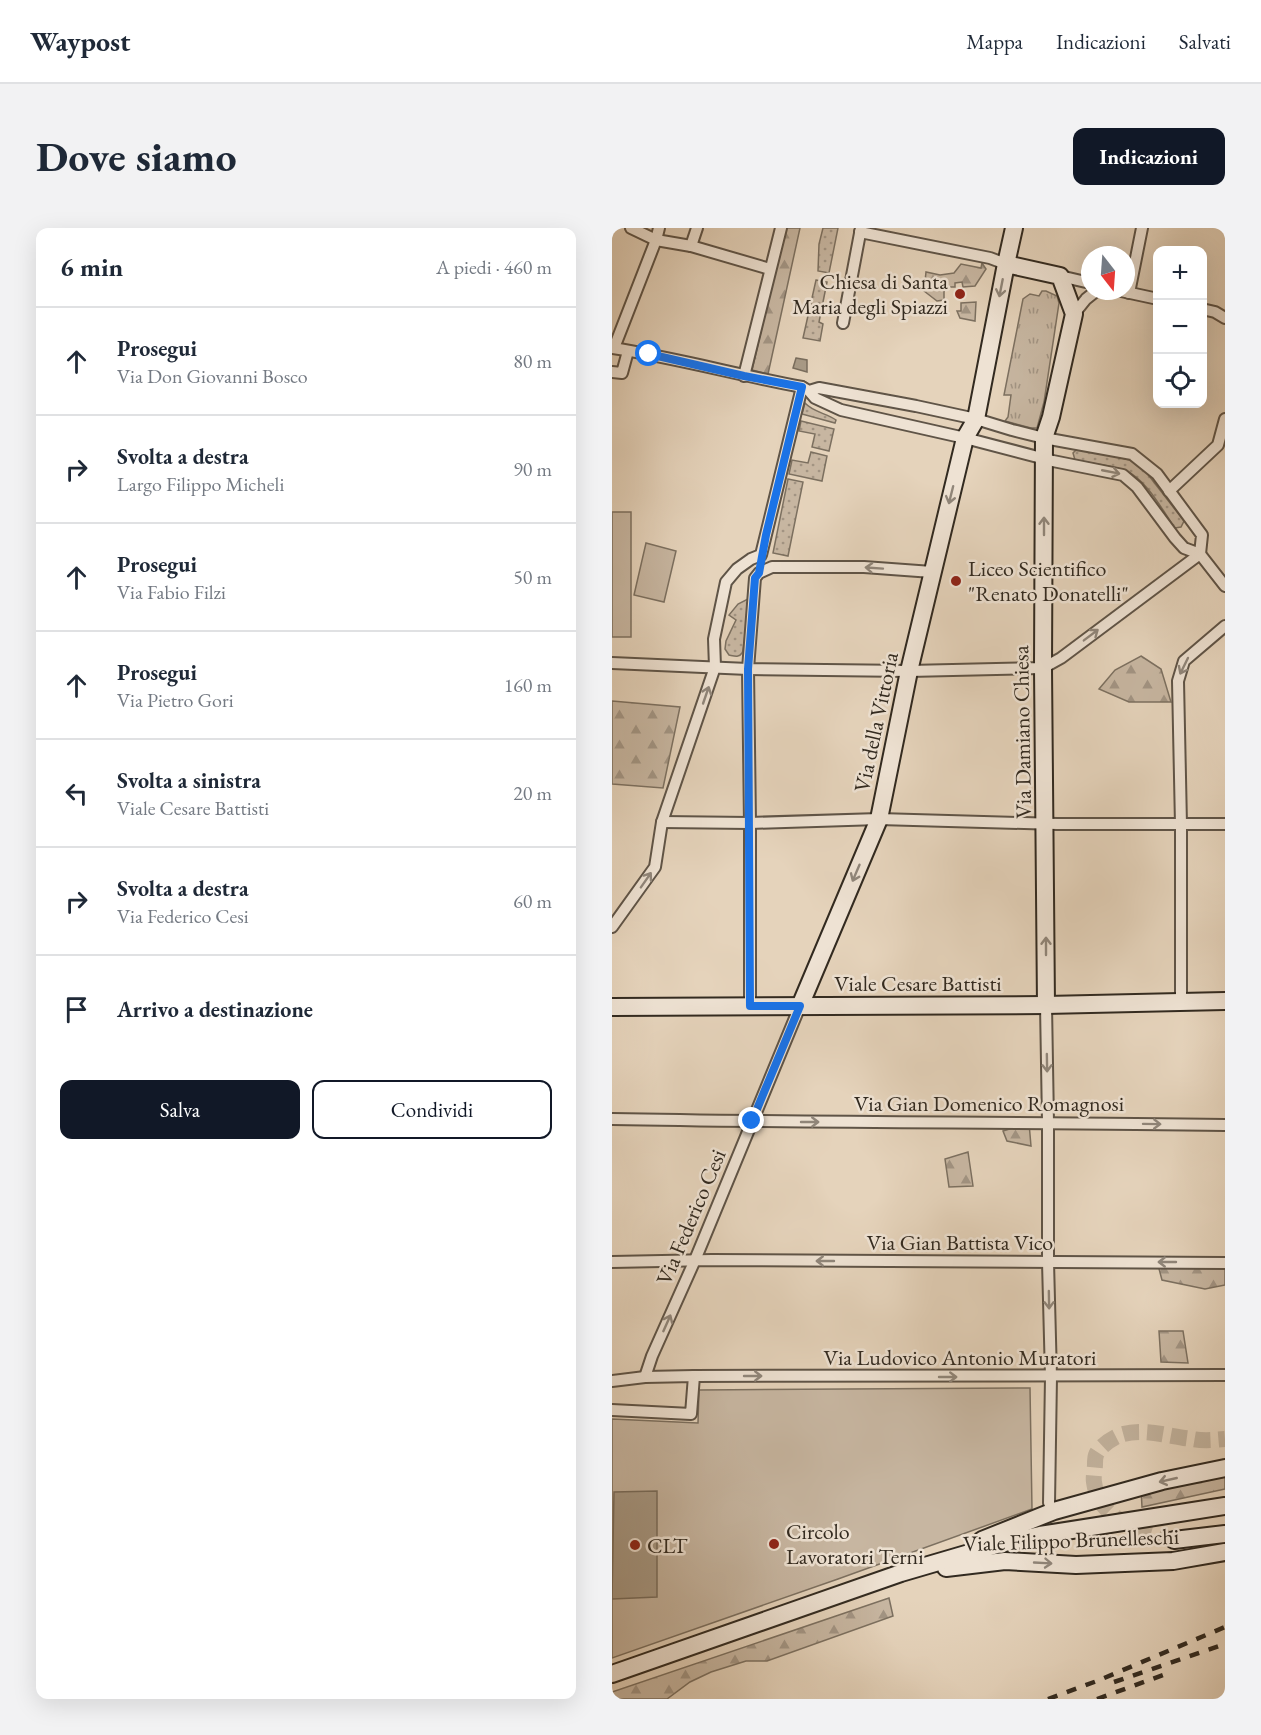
<!DOCTYPE html>
<html lang="it">
<head>
<meta charset="utf-8">
<style>
	body { margin:0; font-family:"EB Garamond",serif; background:#f2f2f3; color:#1f2937 }
	.controls { position:absolute; right:18px; top:18px; display:grid; overflow:hidden; border-radius:12px; box-shadow:0 6px 24px #0002 }
	.controls button { width:54px; height:54px; display:grid; place-items:center; padding:0; border:0; border-bottom:2px solid #e0e1e3; background:#fff; color:#1f2937; font:30px sans-serif }
	.compass { position:absolute; left:469px; top:18px; width:54px; height:54px; border-radius:50%; background:#fff; box-shadow:0 6px 24px #0002; rotate:163deg }
	.stop { position:absolute; width:18px; height:18px; margin:-14px; border:4px solid #1a73e8; border-radius:50%; background:#fff }
	.stop.end { background:#1a73e8; border-color:#fff; box-shadow:0 2px 6px #0008 }
	.list { margin:0; padding:0; list-style:none }
	h2 { display:flex; justify-content:space-between; align-items:center; height:78px; margin:0; padding:0 24px; font-size:26px }
	h2 small { font-size:20px; font-weight:400; color:#747a83 }
	.list li { display:grid; grid-template-columns:39px 1fr auto; gap:18px; align-items:center; box-sizing:border-box; height:108px; padding:0 24px; border-top:2px solid #e0e1e3 }
	.list b { display:block; font-size:22px; white-space:nowrap }
	.list p { margin:0; font-size:20px; white-space:nowrap; color:#747a83 }
	.list em { font-size:20px; font-style:normal; color:#747a83 }
	.actions { display:flex; gap:12px; padding:18px 24px }
	.actions a { flex:1; padding:14px 0; border:2px solid #111827; border-radius:12px; text-align:center; font-size:21px; color:#111827 }
	.actions .main { background:#111827; color:#fff }
	.icon { flex:none; width:33px; height:33px; fill:none; stroke:currentColor; stroke-width:2; stroke-linecap:round; stroke-linejoin:round }
	.map { position:relative; flex:none; width:613px; height:1471px; overflow:hidden; border-radius:12px }
	header { display:flex; align-items:center; gap:36px; box-sizing:border-box; height:84px; padding:0 30px; background:#fff; border-bottom:2px solid #e0e1e3 }
	header strong { font-size:28px }
	nav { display:flex; gap:33px; margin-inline-start:auto; font-size:21px }
	.intro { display:flex; align-items:center; justify-content:space-between; box-sizing:border-box; height:144px; padding:0 36px }
	h1 { margin:0; font-size:42px }
	.button { padding:15px 27px; border-radius:12px; background:#111827; color:#fff; font-size:21px; font-weight:700 }
	main { display:flex; gap:36px; padding:0 36px }
	aside { flex:1; background:#fff; border-radius:12px; box-shadow:0 6px 24px #0002 }
	.map>svg:first-child { display:block }
	.grass { fill:url(#grass-dots); stroke:#7c7060; stroke-width:1.5 }
	.forest { fill:url(#forest-firs); stroke:#7c7060; stroke-width:1.5 }
	.park { fill:url(#park-tufts); stroke:#7c7060; stroke-width:1.5 }
	.garden { fill:#c7b6a1; stroke:#7c7060; stroke-width:1.5 }
	.water { fill:#a89a86; stroke:#796d5d; stroke-width:1.5 }
	.lines { fill:none; stroke-linecap:round; stroke-linejoin:round }
	.secondary-tunnel { stroke:#c1b19c; stroke-width:16; stroke-dasharray:16 8; stroke-linecap:butt }
	.street-casing { stroke:#5f5447; stroke-width:14 }
	.secondary-casing { stroke:#322a20; stroke-width:20 }
	.street { stroke:#eee2d3; stroke-width:10 }
	.secondary { stroke:#eee2d3; stroke-width:16 }
	.rail { stroke:#322a20; stroke-width:4.5; stroke-dasharray:10 10; stroke-linecap:butt }
	.oneway { stroke:#90867a }
	.route { stroke:#1a73e8; stroke-width:8 }
	.poi-dot { fill:#8f2418; stroke:#eee2d3; stroke-width:2 }
	.labels { text-anchor:middle; dominant-baseline:central; stroke-width:5; stroke-linejoin:round; paint-order:stroke }
	.poi-label { font-size:22px; fill:#322a20; stroke:#eee2d3; text-anchor:start }
	.street-label { font-size:22px; fill:#322a20; stroke:#eee2d3 }
</style>
</head>
<body>
<header>
<strong>Waypost</strong>
<nav><a>Mappa</a><a>Indicazioni</a><a>Salvati</a></nav>
</header>
<div class="intro"><h1>Dove siamo</h1><a class="button">Indicazioni</a></div>
<main>
<aside>
<h2>6 min<small>A piedi · 460 m</small></h2>
<ul class="list">
<li><svg class="icon" aria-label="ahead" viewBox="0 0 24 24"><path d="M12 20V5M6 11l6-6 6 6"/></svg><div><b>Prosegui</b><p>Via Don Giovanni Bosco</p></div><em>80 m</em></li>
<li><svg class="icon" aria-label="right" viewBox="0 0 24 24"><path d="M7 20v-9h11M14 6l5 5-5 5"/></svg><div><b>Svolta a destra</b><p>Largo Filippo Micheli</p></div><em>90 m</em></li>
<li><svg class="icon" aria-label="ahead" viewBox="0 0 24 24"><path d="M12 20V5M6 11l6-6 6 6"/></svg><div><b>Prosegui</b><p>Via Fabio Filzi</p></div><em>50 m</em></li>
<li><svg class="icon" aria-label="ahead" viewBox="0 0 24 24"><path d="M12 20V5M6 11l6-6 6 6"/></svg><div><b>Prosegui</b><p>Via Pietro Gori</p></div><em>160 m</em></li>
<li><svg class="icon" aria-label="left" viewBox="0 0 24 24"><path d="M17 20v-9H6M10 6l-5 5 5 5"/></svg><div><b>Svolta a sinistra</b><p>Viale Cesare Battisti</p></div><em>20 m</em></li>
<li><svg class="icon" aria-label="right" viewBox="0 0 24 24"><path d="M7 20v-9h11M14 6l5 5-5 5"/></svg><div><b>Svolta a destra</b><p>Via Federico Cesi</p></div><em>60 m</em></li>
<li><svg class="icon" aria-label="arrive" viewBox="0 0 24 24"><path d="M6 21V4h12l-3 4 3 4H6"/></svg><div><b>Arrivo a destinazione</b></div></li>
</ul>
<div class="actions"><a class="main">Salva</a><a>Condividi</a></div>
</aside>
<div class="map">
<svg width="613" height="1471" viewBox="0 0 613 1471">
	<defs>
		<pattern id="grass-dots" width="8" height="8" patternUnits="userSpaceOnUse" patternTransform="scale(1.5)"><rect width="8" height="8" fill="#c7b6a1"/><path d="M2 2h.1M6 6h.1" fill="none" stroke="#a29483" stroke-width="1.8" stroke-linecap="round"/></pattern>
		<pattern id="forest-firs" width="22" height="20" patternUnits="userSpaceOnUse" patternTransform="scale(1.5)"><rect width="22" height="20" fill="#c7b6a1"/><path d="M5 1l3.5 6h-7zM16 11l3.5 6h-7z" fill="#a29483"/></pattern>
		<pattern id="park-tufts" width="24" height="20" patternUnits="userSpaceOnUse" patternTransform="scale(1.5)"><rect width="24" height="20" fill="#c7b6a1"/><path d="M3 7l-1-3M5 7V3M7 7l1-3M15 17l-1-3M17 17v-4M19 17l1-3" fill="none" stroke="#a29483"/></pattern>
	</defs>
	<rect width="100%" height="100%" fill="#e5d3bb"/>
	<filter id="stains"><feTurbulence type="fractalNoise" baseFrequency=".00333" numOctaves="4"/><feColorMatrix values="0 0 0 0 .2 0 0 0 0 .09 0 0 0 0 .02 0 0 0 .5 -.17"/></filter>
	<radialGradient id="worn" r=".72"><stop offset=".6" stop-color="#630" stop-opacity="0"/><stop offset="1" stop-color="#630" stop-opacity=".3"/></radialGradient>
	<g class="grass">
		<path d="M211,0H226L217,45L206,43L207,16Z"/>
		<path d="M204,52L215,54L207,94L211,96L208,113L191,110Z"/>
		<path d="M193,175C201,184 214,185 224,192L223,195L190,186Z"/>
		<path d="M189,193L222,201L217,223L200,219L203,206L187,203Z"/>
		<path d="M466,220L518,232L534,244L572,293L569,299L563,300C551,283 534,251 514,243C504,238 476,235 463,232L461,225Z"/>
		<path d="M199,224L215,228L210,253L177,246L180,232L196,235Z"/>
		<path d="M176,251L191,254L176,328L161,325Z"/>
		<path d="M136,371C136,376 132,423 130,425C127,430 122,428 117,427L113,421L114,413L124,392L117,387L126,376Z"/>
	</g>
	<g class="forest">
		<path d="M173,0H188L156,146L140,142Z"/>
		<path d="M370,35L374,41L363,58L351,59L350,54L343,55V59H332V72L325,73L312,63L314,44L328,47L342,45L349,36L369,40Z"/>
		<path d="M364,74L363,93L348,90L345,83H349V75Z"/>
		<path d="M529,428L549,441L559,474H517L487,461L503,442Z"/>
		<path d="M0,473L68,479L51,560L0,556Z"/>
		<path d="M417,895L419,918L395,913L391,903Z"/>
		<path d="M356,924L361,958L337,959L333,931Z"/>
		<path d="M546,1037L613,1040V1057L593,1061L550,1052Z"/>
		<path d="M547,1103H571L576,1135L549,1134Z"/>
		<path d="M613,1244V1261L530,1279L529,1260Z"/>
		<path d="M277,1370L281,1388L155,1433H134L99,1444L78,1454L55,1471H0V1464Z"/>
	</g>
	<path class="park" d="M430,63H434L445,68L447,75L432,174L425,200H419L393,193L396,189L399,167H392L411,71L418,66L427,68Z"/>
	<g class="garden">
		<rect x="0" y="284" width="19" height="125"/>
		<path d="M34,315L64,323L52,374L22,367Z"/>
		<path d="M418,1160L420,1281L226,1351L0,1430V1191L86,1195L87,1162Z"/>
	</g>
	<g class="water">
		<path d="M184,130L195,132V144L181,140Z"/>
		<path d="M45,1263V1369L0,1371L2,1264Z"/>
	</g>
	<g class="lines">
		<path class="secondary-tunnel" d="M562,1312C530,1304 487,1293 482,1254C481,1249 483,1242 483,1236C483,1233 483,1230 484,1227C487,1219 500,1210 508,1207C531,1199 558,1209 581,1211C591,1213 602,1212 613,1211"/>
		<defs>
			<g id="street">
				<path d="M19,0L44,12L79,18L158,41"/>
				<path d="M248,4L378,30L394,36"/>
				<path d="M79,18L85,0"/>
				<path d="M448,48L478,55"/>
				<path d="M509,63L546,71"/>
				<path d="M517,65L530,0"/>
				<path d="M590,81L603,84L613,90"/>
				<path d="M462,86L474,71L484,63"/>
				<path d="M231,95L249,0"/>
				<path d="M0,120C64,130 126,147 190,159L197,163L203,170L229,182L353,210L441,233L511,247L525,259L563,310L572,320L588,326L590,307L545,246L520,226L432,210L400,202L364,191L304,178L207,160L197,163"/>
				<path d="M2,120L44,12L47,0"/>
				<path d="M0,144L10,145L16,123"/>
				<path d="M132,148L169,0"/>
				<path d="M557,263L606,217L613,191"/>
				<path d="M0,435L136,441L297,443L431,440L449,430L588,326L613,358"/>
				<path d="M50,594L138,595L267,591L445,596H613"/>
				<path d="M0,699L43,639L50,594L103,439L102,411L114,354L125,341L139,331L149,327L190,159"/>
				<path d="M569,774V597L566,453L572,433L613,398"/>
				<path d="M434,777L436,894V1034L439,1149L437,1275"/>
				<path d="M138,778V595L136,441L143,350L147,345L160,339H252L320,344"/>
				<path d="M0,891C204,895 409,894 613,897"/>
				<path d="M0,1034L100,1032L613,1035"/>
				<path d="M82,1148L613,1147"/>
				<path d="M33,1149L40,1128L83,1032L188,778"/>
				<path d="M0,1153L33,1149L82,1148L79,1186L0,1182"/>
			</g>
			<g id="secondary">
				<path d="M394,36L402,0"/>
				<path d="M188,778L267,591L297,443L353,210L364,191L394,36L448,48L462,86L439,189L432,210L431,440L434,777"/>
				<path d="M0,779L434,777L613,773"/>
				<path d="M370,1312L442,1283L550,1253L613,1240"/>
				<path d="M562,1312L613,1306"/>
				<path d="M334,1340L393,1333L464,1337L561,1333L613,1324"/>
				<path d="M0,1446L289,1345L388,1316L428,1307L613,1278"/>
			</g>
		</defs>
		<use href="#street" class="street-casing"/>
		<use href="#secondary" class="secondary-casing"/>
		<use href="#street" class="street"/>
		<use href="#secondary" class="secondary"/>
		<g class="rail">
			<path d="M502,1454L613,1416"/>
			<path d="M436,1471L485,1453L613,1399"/>
			<path d="M485,1471L554,1446"/>
		</g>
	</g>
	<defs><path id="oneway-shaft" d="M-6 0H5M1.5-3L5.5 0L1.5 3" fill="none" stroke-width="1.6" stroke-linecap="round" stroke-linejoin="round" transform="scale(1.5)"/></defs>
	<g class="oneway">
		<use href="#oneway-shaft" transform="translate(389 60) rotate(101)"/>
		<use href="#oneway-shaft" transform="translate(499 244) rotate(11)"/>
		<use href="#oneway-shaft" transform="translate(339 267) rotate(104)"/>
		<use href="#oneway-shaft" transform="translate(432 298) rotate(-90)"/>
		<use href="#oneway-shaft" transform="translate(262 340) rotate(-176)"/>
		<use href="#oneway-shaft" transform="translate(479 407) rotate(-37)"/>
		<use href="#oneway-shaft" transform="translate(572 438) rotate(116)"/>
		<use href="#oneway-shaft" transform="translate(94 467) rotate(-71)"/>
		<use href="#oneway-shaft" transform="translate(244 645) rotate(113)"/>
		<use href="#oneway-shaft" transform="translate(34 652) rotate(-55)"/>
		<use href="#oneway-shaft" transform="translate(434 718) rotate(-90)"/>
		<use href="#oneway-shaft" transform="translate(435 835) rotate(89)"/>
		<use href="#oneway-shaft" transform="translate(198 894)"/>
		<use href="#oneway-shaft" transform="translate(540 896) rotate(1)"/>
		<use href="#oneway-shaft" transform="translate(213 1033) rotate(-180)"/>
		<use href="#oneway-shaft" transform="translate(555 1034) rotate(180)"/>
		<use href="#oneway-shaft" transform="translate(437 1072) rotate(89)"/>
		<use href="#oneway-shaft" transform="translate(55 1095) rotate(-66)"/>
		<use href="#oneway-shaft" transform="translate(141 1148)"/>
		<use href="#oneway-shaft" transform="translate(336 1149)"/>
		<use href="#oneway-shaft" transform="translate(556 1252) rotate(167)"/>
		<use href="#oneway-shaft" transform="translate(431 1335) rotate(3)"/>
	</g>
	<g class="lines">
		<path class="route" d="M37,126L132,148L190,159L154,307L147,345L143,350L136,441L138,778H188L140,893"/>
	</g>
	<g class="poi-dot">
		<circle cx="348" cy="66" r="6"/>
		<circle cx="344" cy="353" r="6"/>
		<circle cx="162" cy="1316" r="6"/>
		<circle cx="23" cy="1317" r="6"/>
	</g>
	<g class="labels">
		<g class="poi-label">
			<text x="336" y="53" text-anchor="end">Chiesa di Santa<tspan x="336" dy="25">Maria degli Spiazzi</tspan></text>
			<text x="356" y="340">Liceo Scientifico<tspan x="356" dy="25">"Renato Donatelli"</tspan></text>
			<text x="174" y="1303">Circolo<tspan x="174" dy="25">Lavoratori Terni</tspan></text>
			<text x="35" y="1317">CLT</text>
		</g>
		<g class="street-label">
			<text transform="translate(264 494) rotate(-78)">Via della Vittoria</text>
			<text transform="translate(410 504) rotate(-91)">Via Damiano Chiesa</text>
			<text x="306" y="755">Viale Cesare Battisti</text>
			<text x="377" y="875">Via Gian Domenico Romagnosi</text>
			<text transform="translate(79 989) rotate(-67)">Via Federico Cesi</text>
			<text x="348" y="1014">Via Gian Battista Vico</text>
			<text x="348" y="1129">Via Ludovico Antonio Muratori</text>
			<text transform="translate(459 1312) rotate(-2)">Viale Filippo Brunelleschi</text>
		</g>
	</g>
	<rect width="100%" height="100%" filter="url(#stains)"/>
	<rect width="100%" height="100%" fill="url(#worn)"/>
</svg>
<div class="controls">
<button>+</button>
<button>−</button>
<button><svg class="icon" aria-label="locate" viewBox="0 0 24 24"><circle cx="12" cy="12" r="6"/><path d="M12 2v4M12 18v4M2 12h4M18 12h4"/></svg></button>
</div>
<svg class="compass" viewBox="-18 -18 36 36"><path d="M0-13l5 13h-10z" fill="#e53935"/><path d="M0 13l5-13h-10z" fill="#747a83"/></svg>
<div class="stop" style="left:37px;top:126px"></div>
<div class="stop end" style="left:140px;top:893px"></div>
</div>
</main>
</body>
</html>
